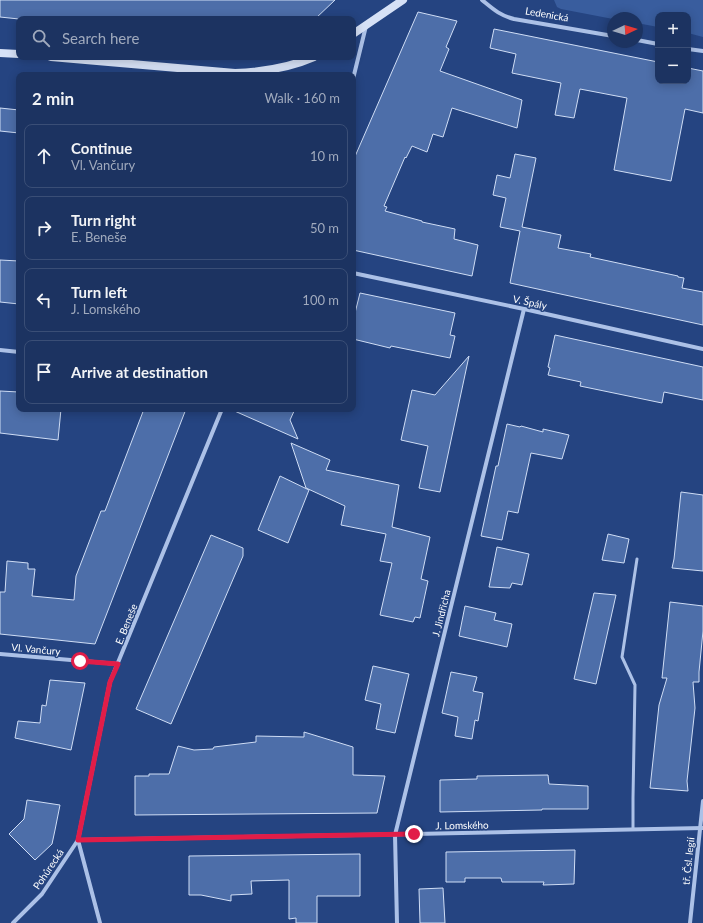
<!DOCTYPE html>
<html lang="en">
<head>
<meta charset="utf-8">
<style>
	body { margin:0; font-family:Lato,sans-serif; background:#293f6a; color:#f1f3f6 }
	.controls { position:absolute; right:12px; top:12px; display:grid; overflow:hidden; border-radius:8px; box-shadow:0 2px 10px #0003 }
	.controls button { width:36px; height:36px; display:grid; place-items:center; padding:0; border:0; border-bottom:1px solid #3a4e76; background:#1c3361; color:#f1f3f6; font:20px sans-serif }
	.compass { position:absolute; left:607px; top:12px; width:36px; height:36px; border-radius:50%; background:#1c3361; box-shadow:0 2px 10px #0003; rotate:86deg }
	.stop { position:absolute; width:12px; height:12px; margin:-9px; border:3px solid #e11d48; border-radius:50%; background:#fff }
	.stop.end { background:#e11d48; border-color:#fff; box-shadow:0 1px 4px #0008 }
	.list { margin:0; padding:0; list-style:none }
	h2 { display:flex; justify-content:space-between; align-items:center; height:52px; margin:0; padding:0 16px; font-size:17px }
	h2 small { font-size:13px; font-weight:400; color:#a0aabd }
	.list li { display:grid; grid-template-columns:26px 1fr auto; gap:12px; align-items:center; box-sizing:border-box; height:64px; margin:0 8px 8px; padding:0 8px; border:1px solid #3a4e76; border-radius:8px }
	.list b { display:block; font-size:15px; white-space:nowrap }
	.list p { margin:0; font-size:13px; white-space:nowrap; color:#a0aabd }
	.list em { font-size:13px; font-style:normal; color:#a0aabd }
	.icon { flex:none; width:22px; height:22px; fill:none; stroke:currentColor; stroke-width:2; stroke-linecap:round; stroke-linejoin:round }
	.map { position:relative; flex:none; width:703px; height:923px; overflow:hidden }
	.search { position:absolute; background:#1c3361; box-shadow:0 2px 10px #0003; left:16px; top:16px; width:340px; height:44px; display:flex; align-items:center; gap:10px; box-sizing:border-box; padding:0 14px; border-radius:8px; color:#a0aabd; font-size:15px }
	.panel { position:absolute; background:#1c3361; box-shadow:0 2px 10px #0003; left:16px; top:72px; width:340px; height:340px; border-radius:8px }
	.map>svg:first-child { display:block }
	.green { fill:#395d9e }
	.building { fill:#4d6ea9; stroke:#cfddf5 }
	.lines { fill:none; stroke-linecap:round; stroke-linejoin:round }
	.lane { stroke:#acc1e7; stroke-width:3 }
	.street { stroke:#acc1e7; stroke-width:4 }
	.secondary { stroke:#d6e1f6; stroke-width:8 }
	.route { stroke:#e11d48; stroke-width:5 }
	.labels { text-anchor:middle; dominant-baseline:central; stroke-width:3; stroke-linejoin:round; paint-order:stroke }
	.street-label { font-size:10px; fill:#fff; stroke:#254481 }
</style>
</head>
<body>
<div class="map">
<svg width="703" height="923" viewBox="0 0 703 923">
	<rect width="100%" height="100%" fill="#254481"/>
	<path class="green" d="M554,0H703V37L688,33V15H658V27L637,23V18H613V19L561,9L557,7Z"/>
	<g class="building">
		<path d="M0,0H335L315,19H19L0,17Z"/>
		<path d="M418,12L457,21L446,47L449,49L440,71L522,100L517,128L452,108L443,137L433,134L427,152L412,146L406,158L405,157L384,206L387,207L385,211L422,221V222L455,229L454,239L478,245L472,276L353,250V161Z"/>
		<path d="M494,29L658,62V81H688V68L703,71V113L685,109L671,181L614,170L627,98L580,89L574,118L555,115L561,83L512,73L516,54L490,48Z"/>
		<path d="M0,108L19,110V133L0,131Z"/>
		<path d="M515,154L536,158L522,227L561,235L558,248L591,254L590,257L678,276V277L684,278L682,288L703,292V325L510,283L520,231L500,227L506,198L493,195L497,175L510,178Z"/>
		<path d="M0,260L19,261V304L0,302Z"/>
		<path d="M360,293L455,313L450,335L455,336L450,358L391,346L390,348L353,339V321Z"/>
		<path d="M555,335L703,367V400L664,392L662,403L580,386L581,382L548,375L550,368L548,367Z"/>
		<path d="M469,356L440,492L419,488L428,446L401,440L412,390L435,395Z"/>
		<path d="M0,391L19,392V409H61L58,440L0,433Z"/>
		<path d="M144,409H186L95,644L0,634V592H5L7,561L28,563V569H35L32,596L74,600L76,576L101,511H105Z"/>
		<path d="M230,409H295L290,420L298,439Z"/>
		<path d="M507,424L520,427L521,426L543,432V429L569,435L562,459L531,453L518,513L508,511L502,540L481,536L496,466H498Z"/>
		<path d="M291,443L330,460L326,470L399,485L392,527L430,537L421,579L428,581L420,618L415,617L413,622L380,615L392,563L380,561L386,534L341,525L345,506L306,488Z"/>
		<path d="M280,476L309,490L288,543L258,530Z"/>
		<path d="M681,492L703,495V571L672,568L674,559Z"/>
		<path d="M608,534L629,539L624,563L602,560Z"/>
		<path d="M211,535L243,548V556L171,724L136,709Z"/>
		<path d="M497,547L529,554L522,585L512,583L510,588L489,587Z"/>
		<path d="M594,593L616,595L596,684L574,679Z"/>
		<path d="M670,602L703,606V631L699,672V682H693L695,708L687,781L688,791L650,788L659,705L667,678H662Z"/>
		<path d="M465,606L496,613L494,620L512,624L507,647L459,636Z"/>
		<path d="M373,666L409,674L395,733L376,729L381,704L365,700Z"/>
		<path d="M451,672L477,677L473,691L483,693L478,721L475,720L472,739L455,736L458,717L442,713Z"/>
		<path d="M50,680L85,683L71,750L15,738L18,721L40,723L42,705L46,706Z"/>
		<path d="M304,732L353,747V775L385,776L377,813L135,815V776H149V774H169L178,746L194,750L213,749L214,747L256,742V736L304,737Z"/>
		<path d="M548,775L549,784L588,786V809H542V810L440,812V780L477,779V776Z"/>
		<path d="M27,800L60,805L55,830L52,844L35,860L9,834L24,819Z"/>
		<path d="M575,850L574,884L543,885L544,882H502L501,878H465V882H446V852Z"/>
		<path d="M360,854V896H317V923H296V918L289,919V880L251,881L252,894L231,895V901L201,895H189V856Z"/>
		<path d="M443,888L445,923H420L419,889Z"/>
	</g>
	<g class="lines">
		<path class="lane" d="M633,829V798L635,685L622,657L637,559"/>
		<g class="street">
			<path d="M482,0C493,9 499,15 514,19L613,36"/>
			<path d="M637,40L658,44"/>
			<path d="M688,49L703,51"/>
			<path d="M353,79L366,26"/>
			<path d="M353,273L524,309L703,349"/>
			<path d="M0,350L19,352"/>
			<path d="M0,654L118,664"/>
			<path d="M78,840L414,834L703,828"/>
			<path d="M13,923L42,894L78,840"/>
			<path d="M100,923L78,840L110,682L222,409"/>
			<path d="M397,923L395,835L524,309"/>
			<path d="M690,923L703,801"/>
		</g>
		<g class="secondary">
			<path d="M353,34L403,0"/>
			<path d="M0,53L19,54"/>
			<path d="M51,57L235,73C263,72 289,68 314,57"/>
		</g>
	</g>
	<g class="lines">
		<path class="route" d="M80,661L118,664L110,682L78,840L414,834"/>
	</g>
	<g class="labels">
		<g class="street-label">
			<text transform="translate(547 14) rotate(10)">Ledenická</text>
			<text transform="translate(530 302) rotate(12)">V. Špály</text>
			<text transform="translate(441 613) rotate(-76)">J. Jindřicha</text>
			<text transform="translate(126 624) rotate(-68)">E. Beneše</text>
			<text transform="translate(36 649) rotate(5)">Vl. Vančury</text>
			<text transform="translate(462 825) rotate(-1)">J. Lomského</text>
			<text transform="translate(688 861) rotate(-84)">tř. Čsl. legií</text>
			<text transform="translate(48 869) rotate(-56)">Pohůrecká</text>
		</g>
	</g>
</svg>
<div class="controls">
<button>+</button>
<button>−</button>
</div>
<svg class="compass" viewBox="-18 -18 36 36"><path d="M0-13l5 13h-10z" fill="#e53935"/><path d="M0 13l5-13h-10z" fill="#a0aabd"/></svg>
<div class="stop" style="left:80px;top:661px"></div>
<div class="stop end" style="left:414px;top:834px"></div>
<div class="search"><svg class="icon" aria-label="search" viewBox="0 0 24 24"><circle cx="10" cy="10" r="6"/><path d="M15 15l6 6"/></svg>Search here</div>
<section class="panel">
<h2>2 min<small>Walk · 160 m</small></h2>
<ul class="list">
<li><svg class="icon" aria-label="ahead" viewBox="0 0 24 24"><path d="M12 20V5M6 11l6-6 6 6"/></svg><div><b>Continue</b><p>Vl. Vančury</p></div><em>10 m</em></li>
<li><svg class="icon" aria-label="right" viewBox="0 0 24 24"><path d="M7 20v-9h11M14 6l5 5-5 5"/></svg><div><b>Turn right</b><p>E. Beneše</p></div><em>50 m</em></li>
<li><svg class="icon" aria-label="left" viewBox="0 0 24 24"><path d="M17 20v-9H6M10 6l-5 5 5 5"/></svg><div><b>Turn left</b><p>J. Lomského</p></div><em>100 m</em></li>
<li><svg class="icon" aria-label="arrive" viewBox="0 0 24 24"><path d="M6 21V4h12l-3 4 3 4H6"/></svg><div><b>Arrive at destination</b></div></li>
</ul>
</section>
</div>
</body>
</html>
